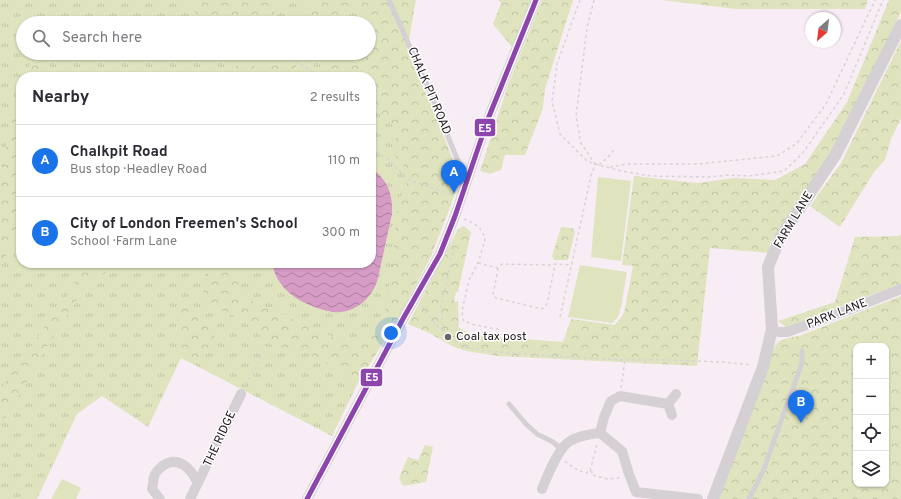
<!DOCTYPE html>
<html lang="en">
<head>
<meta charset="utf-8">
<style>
	body { margin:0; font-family:Overpass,sans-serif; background:#f7f7f7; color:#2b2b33 }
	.controls { position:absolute; right:12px; bottom:12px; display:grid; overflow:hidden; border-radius:8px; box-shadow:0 1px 3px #0004 }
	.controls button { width:36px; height:36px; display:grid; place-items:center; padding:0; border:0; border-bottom:1px solid #e1e1e2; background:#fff; color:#2b2b33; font:20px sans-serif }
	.compass { position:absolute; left:805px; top:12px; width:36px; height:36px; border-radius:50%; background:#fff; box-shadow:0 1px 3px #0004; rotate:208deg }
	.you { position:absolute; left:391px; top:333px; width:14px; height:14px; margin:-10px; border:3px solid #fff; border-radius:50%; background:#1a73e8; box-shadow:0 0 0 6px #1a73e833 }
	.badge { display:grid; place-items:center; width:26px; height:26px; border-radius:50%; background:#1a73e8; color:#fff; font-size:13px; font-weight:700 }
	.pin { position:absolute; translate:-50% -33px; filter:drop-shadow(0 1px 2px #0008) }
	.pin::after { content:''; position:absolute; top:21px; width:14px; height:12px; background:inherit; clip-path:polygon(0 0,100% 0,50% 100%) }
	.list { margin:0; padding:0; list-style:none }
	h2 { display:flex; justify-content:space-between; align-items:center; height:52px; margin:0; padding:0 16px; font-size:17px }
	h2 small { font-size:13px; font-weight:400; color:#7c7c81 }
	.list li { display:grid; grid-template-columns:26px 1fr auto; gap:12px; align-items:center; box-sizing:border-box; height:72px; padding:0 16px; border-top:1px solid #e1e1e2 }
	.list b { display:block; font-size:15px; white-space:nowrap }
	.list p { margin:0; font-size:13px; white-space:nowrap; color:#7c7c81 }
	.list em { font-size:13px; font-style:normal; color:#7c7c81 }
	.icon { flex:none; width:22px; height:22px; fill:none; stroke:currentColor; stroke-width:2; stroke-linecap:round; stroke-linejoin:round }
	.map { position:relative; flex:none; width:901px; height:499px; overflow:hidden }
	.search { position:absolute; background:#fff; box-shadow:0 1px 3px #0004; left:16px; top:16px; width:360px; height:44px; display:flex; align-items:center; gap:10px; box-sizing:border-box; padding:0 14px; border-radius:22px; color:#7c7c81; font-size:15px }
	.panel { position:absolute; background:#fff; box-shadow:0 1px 3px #0004; left:16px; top:72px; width:360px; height:196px; border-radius:16px }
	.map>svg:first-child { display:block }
	.grass { fill:url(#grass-tufts); fill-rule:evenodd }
	.forest { fill:url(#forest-crowns); fill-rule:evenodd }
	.pitch { fill:#dfe4bf }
	.water { fill:url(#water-waves) }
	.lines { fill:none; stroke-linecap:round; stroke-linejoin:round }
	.path { stroke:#d7d4d6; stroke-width:1.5; stroke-dasharray:3 3; stroke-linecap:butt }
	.service { stroke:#d4d0d3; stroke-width:5 }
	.minor { stroke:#d4d0d3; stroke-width:10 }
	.tertiary { stroke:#d4d0d3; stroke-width:12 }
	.bus-1-casing { stroke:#fff; stroke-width:8 }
	.bus-1 { stroke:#8e44ad; stroke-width:5 }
	.poi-dot { fill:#6d636a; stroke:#fff; stroke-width:1.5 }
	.labels { text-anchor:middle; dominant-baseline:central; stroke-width:3; stroke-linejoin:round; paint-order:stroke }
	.street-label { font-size:12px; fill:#21191f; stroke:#fff }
	.poi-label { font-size:12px; fill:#21191f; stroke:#fff; text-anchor:start }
	.line-badge { stroke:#fff; stroke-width:1.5 }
	.badge-label { font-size:11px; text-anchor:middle; font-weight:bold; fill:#fff }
</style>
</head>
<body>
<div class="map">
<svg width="901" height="499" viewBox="0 0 901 499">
	<defs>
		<pattern id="grass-tufts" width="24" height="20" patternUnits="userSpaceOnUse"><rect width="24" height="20" fill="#dfe4bf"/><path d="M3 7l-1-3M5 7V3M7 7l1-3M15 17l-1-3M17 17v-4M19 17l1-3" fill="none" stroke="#bfc3a4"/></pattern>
		<pattern id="forest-crowns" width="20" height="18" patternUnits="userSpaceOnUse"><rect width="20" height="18" fill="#dfe4bf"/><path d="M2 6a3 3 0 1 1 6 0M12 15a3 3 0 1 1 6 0" fill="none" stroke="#bfc3a4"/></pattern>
		<pattern id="water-waves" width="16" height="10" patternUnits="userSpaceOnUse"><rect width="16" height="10" fill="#d69cc6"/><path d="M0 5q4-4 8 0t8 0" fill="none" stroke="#ad7ea0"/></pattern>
	</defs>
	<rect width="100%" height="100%" fill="#f9edf5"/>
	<path class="grass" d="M0,0H384L407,51L434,112L460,178L450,207L431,256L396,322L359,381L332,436L181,358L148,427L102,396L77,414L37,499H0ZM23,23H369V53H23ZM21,77H371V263H21Z"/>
	<g class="forest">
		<path d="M185,0H274L276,4L272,23H204Z"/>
		<path d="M316,0H354L333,23H290Z"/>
		<path d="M357,0H416L407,51L434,112L460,178L450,207L431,256L396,322L359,381L299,349L274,347L259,335L241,319L213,307L200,287L214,263H247L236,280L244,297L338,339L363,344L383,324L392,265L398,202L411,174L395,156L397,129L371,106V77H318L328,66L337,53H369V23H359L365,14Z"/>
		<path d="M498,0H531L512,47L493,24L501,3Z"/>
		<path d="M542,0H573L545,89L543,108L525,155H505L501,170L490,174L480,171L508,85Z"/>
		<path d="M661,0H868L865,9H736Z"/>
		<path d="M889,0H901V12L832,152L770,243L769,253L710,248L697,366L497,356L467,351L454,347L429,333L408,324L458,229L464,226L471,232L458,292H456L454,301L458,302L459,328L473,335L563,342L571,319L615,325L624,313L633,266L622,265L634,176L697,183L734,178L775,180L805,164L847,102Z"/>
		<path d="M901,41V119L891,139L885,160L874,172L840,227L810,206L841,163Z"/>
		<path d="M33,53H45L39,77H26Z"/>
		<path d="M230,53H261L252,72L248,77H231L236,71V61Z"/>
		<path d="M272,53H307L287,77H262L264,68Z"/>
		<path d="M21,91V218L16,242L2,261L0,260V183L10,126Z"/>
		<path d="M561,227L573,228L575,232L568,260H554L552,256Z"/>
		<path d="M901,234V284L839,307L787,328L778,321L835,302L855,237L899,236Z"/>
		<path d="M76,263H110V271L90,280L46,348L7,417L0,419V390L74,286Z"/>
		<path d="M901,296V499H719L769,359C778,339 777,340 799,336ZM856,346H886V484H856Z"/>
		<path d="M188,303L210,321L216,341L202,354L195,365L181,358L177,313Z"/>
		<path d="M425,445L433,447L426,482L403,486L399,478L408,457L418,460Z"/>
	</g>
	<g class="pitch">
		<path d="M598,177L631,181L621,261L591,257Z"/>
		<path d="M580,265L627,272L621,307L618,317L612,323L568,317Z"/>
		<path d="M62,479L81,488L76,499H51Z"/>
	</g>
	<path class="water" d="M371,168C388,180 393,194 392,214L378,278C373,298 355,314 333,312C326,311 319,309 312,306C292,298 276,285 272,263H371Z"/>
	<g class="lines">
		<g class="path">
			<path d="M580,0L557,64L552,101L560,134L587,161L595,164L621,171L651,176L709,177L729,175L749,176L784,171L802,154L844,94L883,0"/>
			<path d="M594,0L587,28L576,116L581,143L595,164"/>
			<path d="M295,61L320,77"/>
			<path d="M371,149L388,159L407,179L452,195"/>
			<path d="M599,165L607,158L616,148"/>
			<path d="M610,167L627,164H698L777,156L797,143L826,104L875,0"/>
			<path d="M464,219L469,221L479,227L484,235L485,240L478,263L469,280L462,311L463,320L471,324L501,330"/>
			<path d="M478,263L498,268L502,264L551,265L557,264L572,265"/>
			<path d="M498,268L493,295L496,298L542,309L547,304L555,264"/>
			<path d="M422,306L436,325L463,347L496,352L584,358L625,360H668L723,362L752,365"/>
			<path d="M560,317L591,176L595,164"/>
			<path d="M444,332L441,307L454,247"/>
			<path d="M246,385L266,348"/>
			<path d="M621,388L625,360"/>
			<path d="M565,461C572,467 578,471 587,473L588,471H590L592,472V475L608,479L620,478"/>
			<path d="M590,471L597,444"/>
		</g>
		<g class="service">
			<path d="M389,0L430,92L466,181"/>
			<path d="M509,404L526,424L537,434L553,442L561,449"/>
			<path d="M749,499L763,471L793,388L802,363V351"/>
		</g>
		<g class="minor">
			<path d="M772,329L779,332H787L848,310L901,289"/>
			<path d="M668,404L676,394"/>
			<path d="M600,433L604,417L611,401L620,396L668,404L672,415"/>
			<path d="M542,489C547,477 558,448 570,441C579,436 589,434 600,433L622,451L629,474L636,492L698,499"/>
			<path d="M160,499L152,489C153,485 153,481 154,477C155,471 160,468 164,465C180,455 192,471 198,483"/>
			<path d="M190,499L241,394"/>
			<path d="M307,499L404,317L440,254L455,216L488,119L536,0"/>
		</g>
		<path class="tertiary" d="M713,499L763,367L772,329L768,267L780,238L836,154L901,25"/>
		<defs>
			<path id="bus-1" d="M307,499L404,317L440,254L455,216L488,119L536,0"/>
		</defs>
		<use href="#bus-1" class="bus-1-casing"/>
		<use href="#bus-1" class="bus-1"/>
	</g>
	<circle class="poi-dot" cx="448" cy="337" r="4"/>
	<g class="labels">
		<g class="street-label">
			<text transform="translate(429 91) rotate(67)">CHALK PIT ROAD</text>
			<text transform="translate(794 220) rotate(-59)">FARM LANE</text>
			<text transform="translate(837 314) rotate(-21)">PARK LANE</text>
			<text transform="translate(220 439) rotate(-65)">THE RIDGE</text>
		</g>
		<g class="poi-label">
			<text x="456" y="337">Coal tax post</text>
		</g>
	</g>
	<g class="line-badge">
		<rect x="474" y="118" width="22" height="19" rx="4" fill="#8e44ad"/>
		<rect x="360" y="368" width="23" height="19" rx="4" fill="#8e44ad"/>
	</g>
	<g class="badge-label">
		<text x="485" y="132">E5</text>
		<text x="372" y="381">E5</text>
	</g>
</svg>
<div class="controls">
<button>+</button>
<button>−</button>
<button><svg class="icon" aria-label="locate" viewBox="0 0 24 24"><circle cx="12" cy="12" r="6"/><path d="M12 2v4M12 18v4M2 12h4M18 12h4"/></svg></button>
<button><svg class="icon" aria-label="layers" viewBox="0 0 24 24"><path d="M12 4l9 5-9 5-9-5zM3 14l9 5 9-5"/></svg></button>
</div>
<svg class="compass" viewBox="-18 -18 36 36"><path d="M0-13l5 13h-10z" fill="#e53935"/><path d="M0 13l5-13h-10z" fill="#7c7c81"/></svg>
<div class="you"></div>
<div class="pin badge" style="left:454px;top:193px">A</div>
<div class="pin badge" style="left:801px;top:423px">B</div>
<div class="search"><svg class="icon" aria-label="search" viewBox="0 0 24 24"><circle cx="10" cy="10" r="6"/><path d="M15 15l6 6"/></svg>Search here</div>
<section class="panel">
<h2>Nearby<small>2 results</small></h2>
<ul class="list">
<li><span class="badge">A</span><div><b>Chalkpit Road</b><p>Bus stop · Headley Road</p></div><em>110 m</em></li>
<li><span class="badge">B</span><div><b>City of London Freemen's School</b><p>School · Farm Lane</p></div><em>300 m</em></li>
</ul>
</section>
</div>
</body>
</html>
